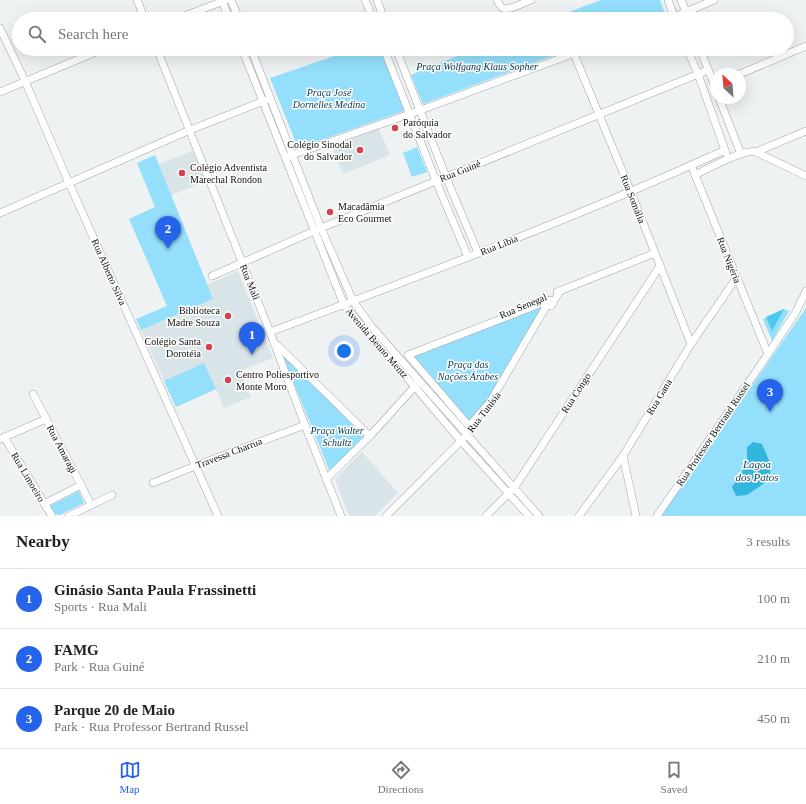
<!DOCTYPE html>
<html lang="en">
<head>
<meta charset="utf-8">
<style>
	body { margin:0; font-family:Georgia,serif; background:#f6f6f6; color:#222 }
	.compass { position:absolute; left:710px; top:68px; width:36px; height:36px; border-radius:50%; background:#fff; box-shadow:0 4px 16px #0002; rotate:334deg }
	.you { position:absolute; left:344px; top:351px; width:14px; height:14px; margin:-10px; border:3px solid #fff; border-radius:50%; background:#1a73e8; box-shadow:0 0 0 6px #1a73e833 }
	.badge { display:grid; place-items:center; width:26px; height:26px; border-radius:50%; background:#2563eb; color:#fff; font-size:13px; font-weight:700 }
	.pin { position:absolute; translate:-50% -33px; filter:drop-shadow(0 1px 2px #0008) }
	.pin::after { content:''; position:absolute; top:21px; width:14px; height:12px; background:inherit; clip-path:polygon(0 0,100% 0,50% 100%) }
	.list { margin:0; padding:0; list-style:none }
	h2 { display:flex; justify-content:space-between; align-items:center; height:52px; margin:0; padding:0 16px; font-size:17px }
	h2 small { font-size:13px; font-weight:400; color:#767676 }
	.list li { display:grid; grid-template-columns:26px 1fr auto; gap:12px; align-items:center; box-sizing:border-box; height:60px; padding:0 16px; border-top:1px solid #e0e0e0 }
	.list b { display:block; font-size:15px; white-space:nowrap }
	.list p { margin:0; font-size:13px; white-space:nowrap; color:#767676 }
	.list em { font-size:13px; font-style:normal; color:#767676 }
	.icon { flex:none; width:22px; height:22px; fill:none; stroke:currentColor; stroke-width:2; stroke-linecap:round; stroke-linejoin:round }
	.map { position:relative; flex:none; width:806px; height:516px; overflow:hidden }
	.search { position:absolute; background:#fff; box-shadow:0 4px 16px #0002; left:12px; right:12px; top:12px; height:44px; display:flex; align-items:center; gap:10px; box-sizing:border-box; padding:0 14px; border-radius:22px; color:#767676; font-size:15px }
	.sheet { height:232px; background:#fff }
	nav { display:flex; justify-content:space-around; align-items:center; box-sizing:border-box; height:56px; border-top:1px solid #e0e0e0; background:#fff; font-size:11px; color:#767676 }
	nav a { display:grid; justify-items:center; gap:2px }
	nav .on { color:#2563eb }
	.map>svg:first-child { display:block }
	.built { fill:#d9e4e8 }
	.green { fill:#94dffc }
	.forest { fill:#4cc9f2 }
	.water { fill:#33b6de }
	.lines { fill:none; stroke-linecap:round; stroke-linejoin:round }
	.minor-casing { stroke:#a2a5a6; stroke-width:8 }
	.minor { stroke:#fff; stroke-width:7 }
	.poi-dot { fill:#d3434d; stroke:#fefeff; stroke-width:1.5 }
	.labels { text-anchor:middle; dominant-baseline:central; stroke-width:3; stroke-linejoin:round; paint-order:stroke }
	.park-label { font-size:10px; font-style:italic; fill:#003a4b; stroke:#fefeff }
	.poi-label { font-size:10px; fill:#0f1010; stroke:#fefeff; text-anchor:start }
	.street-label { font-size:10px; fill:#0f1010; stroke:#fefeff }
	.water-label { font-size:11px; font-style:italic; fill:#104657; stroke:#fefeff }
</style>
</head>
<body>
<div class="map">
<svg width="806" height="516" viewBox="0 0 806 516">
	<rect width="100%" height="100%" fill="#eef2f3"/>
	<g class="built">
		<path d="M378,127L390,155L343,174L331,145Z"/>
		<path d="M193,151L205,182L171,195L159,164Z"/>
		<path d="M238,271L273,358L240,371L251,397L224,408L216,389L176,407L141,330L213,299L207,285Z"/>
		<path d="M362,452L398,493L375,516H349L335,479Z"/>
	</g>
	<g class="green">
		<path d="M601,0H660L665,14L652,19H550Z"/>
		<path d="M355,49H381L407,110L298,148L270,78Z"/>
		<path d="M474,49H571L423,104L411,75Z"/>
		<path d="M417,147L427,172L412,177L403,153Z"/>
		<path d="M155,155L213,299L141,330L136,319L167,306L129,219L155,207L137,163Z"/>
		<path d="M550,300L490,402L469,426L408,355Z"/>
		<path d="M806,308V516H661Z"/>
		<path d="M784,309L789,311L772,341L763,319Z"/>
		<path d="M282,354L364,436L330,472Z"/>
		<path d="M204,363L216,389L176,407L164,381Z"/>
		<path d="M79,491L84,503L60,515L53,514L48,507Z"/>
	</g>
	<path class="forest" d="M784,309L772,331L766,317Z"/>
	<path class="water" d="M753,442L762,444L771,465L769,480L747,495L736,496L732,487L739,477L747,462V447Z"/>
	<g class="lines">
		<defs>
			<g id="minor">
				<path d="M137,0L145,19"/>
				<path d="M222,0L229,19"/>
				<path d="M231,0L239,19"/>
				<path d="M365,0L373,19"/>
				<path d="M377,0L384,19"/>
				<path d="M497,0C499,3 500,7 503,8C508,11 525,2 531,0"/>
				<path d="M668,0L675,19"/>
				<path d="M681,0L689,19"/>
				<path d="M177,19L226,0"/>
				<path d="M667,19L686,12L714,0"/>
				<path d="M0,28L25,81L69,183L218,516"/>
				<path d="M157,49L270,332L305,425L341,516"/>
				<path d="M242,49L344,305L368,334L415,387L461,441L529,516"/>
				<path d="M251,49L321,228L353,301L372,327L399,358L539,516"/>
				<path d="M384,49L436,181L468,257"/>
				<path d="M396,49L446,177L478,253"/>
				<path d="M687,49L698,74L726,153"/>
				<path d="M700,49L716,89"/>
				<path d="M574,54L631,192L655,253L691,344"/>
				<path d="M740,74L806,46"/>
				<path d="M0,92L103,49"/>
				<path d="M719,98L741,154"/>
				<path d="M756,152L806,176"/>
				<path d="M289,156L410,114L586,49"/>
				<path d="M691,165L768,354"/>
				<path d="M695,175C707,169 745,148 756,152L806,131"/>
				<path d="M0,213L190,130L266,100"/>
				<path d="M212,276L321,228L708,70"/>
				<path d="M557,292L655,253"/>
				<path d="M550,300L490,402L469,426L408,355Z"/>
				<path d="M551,306L560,291"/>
				<path d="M270,332C423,275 576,218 725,150"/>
				<path d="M276,344L370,436"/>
				<path d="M33,394L81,485L91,505"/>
				<path d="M4,437L52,516"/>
				<path d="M0,439L46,419"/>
				<path d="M623,456L636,516"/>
				<path d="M326,479L370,436L418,383"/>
				<path d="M153,483L195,466L305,425"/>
				<path d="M44,504L81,485"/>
				<path d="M69,516L112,495"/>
				<path d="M386,516L464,438"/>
				<path d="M486,516L514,488L660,266"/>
				<path d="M579,516L623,456L691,344L737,277"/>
				<path d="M657,516L768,354L796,312L806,291"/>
			</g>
		</defs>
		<use href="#minor" class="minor-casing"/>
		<use href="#minor" class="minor"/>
	</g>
	<g class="poi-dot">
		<circle cx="395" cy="128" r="4"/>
		<circle cx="360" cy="150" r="4"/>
		<circle cx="182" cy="173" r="4"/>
		<circle cx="330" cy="212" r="4"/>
		<circle cx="228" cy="316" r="4"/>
		<circle cx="209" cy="347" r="4"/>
		<circle cx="228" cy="380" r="4"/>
	</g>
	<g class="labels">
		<g class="park-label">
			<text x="477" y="66">Praça Wolfgang Klaus Sopher</text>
			<text x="329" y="92">Praça José<tspan x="329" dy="12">Dornelles Medina</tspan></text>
			<text x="468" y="364">Praça das<tspan x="468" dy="12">Nações Árabes</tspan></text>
			<text x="337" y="430">Praça Walter<tspan x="337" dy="12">Schultz</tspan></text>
		</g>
		<g class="poi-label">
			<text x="403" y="122">Paróquia<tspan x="403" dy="12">do Salvador</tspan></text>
			<text x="352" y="144" text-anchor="end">Colégio Sinodal<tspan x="352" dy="12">do Salvador</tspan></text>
			<text x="190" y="167">Colégio Adventista<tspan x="190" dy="12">Marechal Rondon</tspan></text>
			<text x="338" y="206">Macadâmia<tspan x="338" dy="12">Eco Gourmet</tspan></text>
			<text x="220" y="310" text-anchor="end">Biblioteca<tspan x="220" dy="12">Madre Souza</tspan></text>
			<text x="201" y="341" text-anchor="end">Colégio Santa<tspan x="201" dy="12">Dorotéia</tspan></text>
			<text x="236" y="374">Centro Poliesportivo<tspan x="236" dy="12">Monte Moro</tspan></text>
		</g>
		<g class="street-label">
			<text transform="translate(460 171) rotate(-22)">Rua Guiné</text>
			<text transform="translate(633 199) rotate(68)">Rua Somália</text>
			<text transform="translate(499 245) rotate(-22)">Rua Líbia</text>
			<text transform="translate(729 260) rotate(68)">Rua Nigéria</text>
			<text transform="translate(109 272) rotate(66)">Rua Alberto Silva</text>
			<text transform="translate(250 282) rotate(68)">Rua Mali</text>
			<text transform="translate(523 306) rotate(-23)">Rua Senegal</text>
			<text transform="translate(377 343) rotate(49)">Avenida Benno Mentz</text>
			<text transform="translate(576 393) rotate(-57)">Rua Congo</text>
			<text transform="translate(659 397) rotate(-59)">Rua Gana</text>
			<text transform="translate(484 412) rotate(-53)">Rua Tunísia</text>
			<text transform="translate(713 434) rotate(-56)">Rua Professor Bertrand Russel</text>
			<text transform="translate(62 449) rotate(62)">Rua Amaragi</text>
			<text transform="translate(229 453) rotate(-21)">Travessa Charrua</text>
			<text transform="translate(28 477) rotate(59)">Rua Limoeiro</text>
		</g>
		<g class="water-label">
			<text x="757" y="464">Lagoa<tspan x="757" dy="13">dos Patos</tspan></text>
		</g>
	</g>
</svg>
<svg class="compass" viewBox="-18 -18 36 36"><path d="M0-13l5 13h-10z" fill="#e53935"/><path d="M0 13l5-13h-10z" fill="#767676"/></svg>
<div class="you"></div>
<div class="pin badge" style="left:252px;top:355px">1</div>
<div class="pin badge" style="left:168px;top:249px">2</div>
<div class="pin badge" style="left:770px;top:412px">3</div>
<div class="search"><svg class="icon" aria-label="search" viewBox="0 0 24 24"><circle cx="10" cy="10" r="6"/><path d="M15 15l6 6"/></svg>Search here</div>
</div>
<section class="sheet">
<h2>Nearby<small>3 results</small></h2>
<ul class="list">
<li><span class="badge">1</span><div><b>Ginásio Santa Paula Frassinetti</b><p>Sports · Rua Mali</p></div><em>100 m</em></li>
<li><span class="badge">2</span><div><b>FAMG</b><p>Park · Rua Guiné</p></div><em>210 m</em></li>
<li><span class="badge">3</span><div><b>Parque 20 de Maio</b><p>Park · Rua Professor Bertrand Russel</p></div><em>450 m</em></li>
</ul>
</section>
<nav>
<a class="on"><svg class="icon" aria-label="map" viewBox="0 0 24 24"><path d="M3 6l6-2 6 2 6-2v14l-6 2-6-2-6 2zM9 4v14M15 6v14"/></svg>Map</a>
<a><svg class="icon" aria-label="directions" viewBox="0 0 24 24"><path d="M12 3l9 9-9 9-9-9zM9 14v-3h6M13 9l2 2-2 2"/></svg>Directions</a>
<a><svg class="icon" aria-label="saved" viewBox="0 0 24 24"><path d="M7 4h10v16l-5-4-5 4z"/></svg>Saved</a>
</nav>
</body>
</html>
